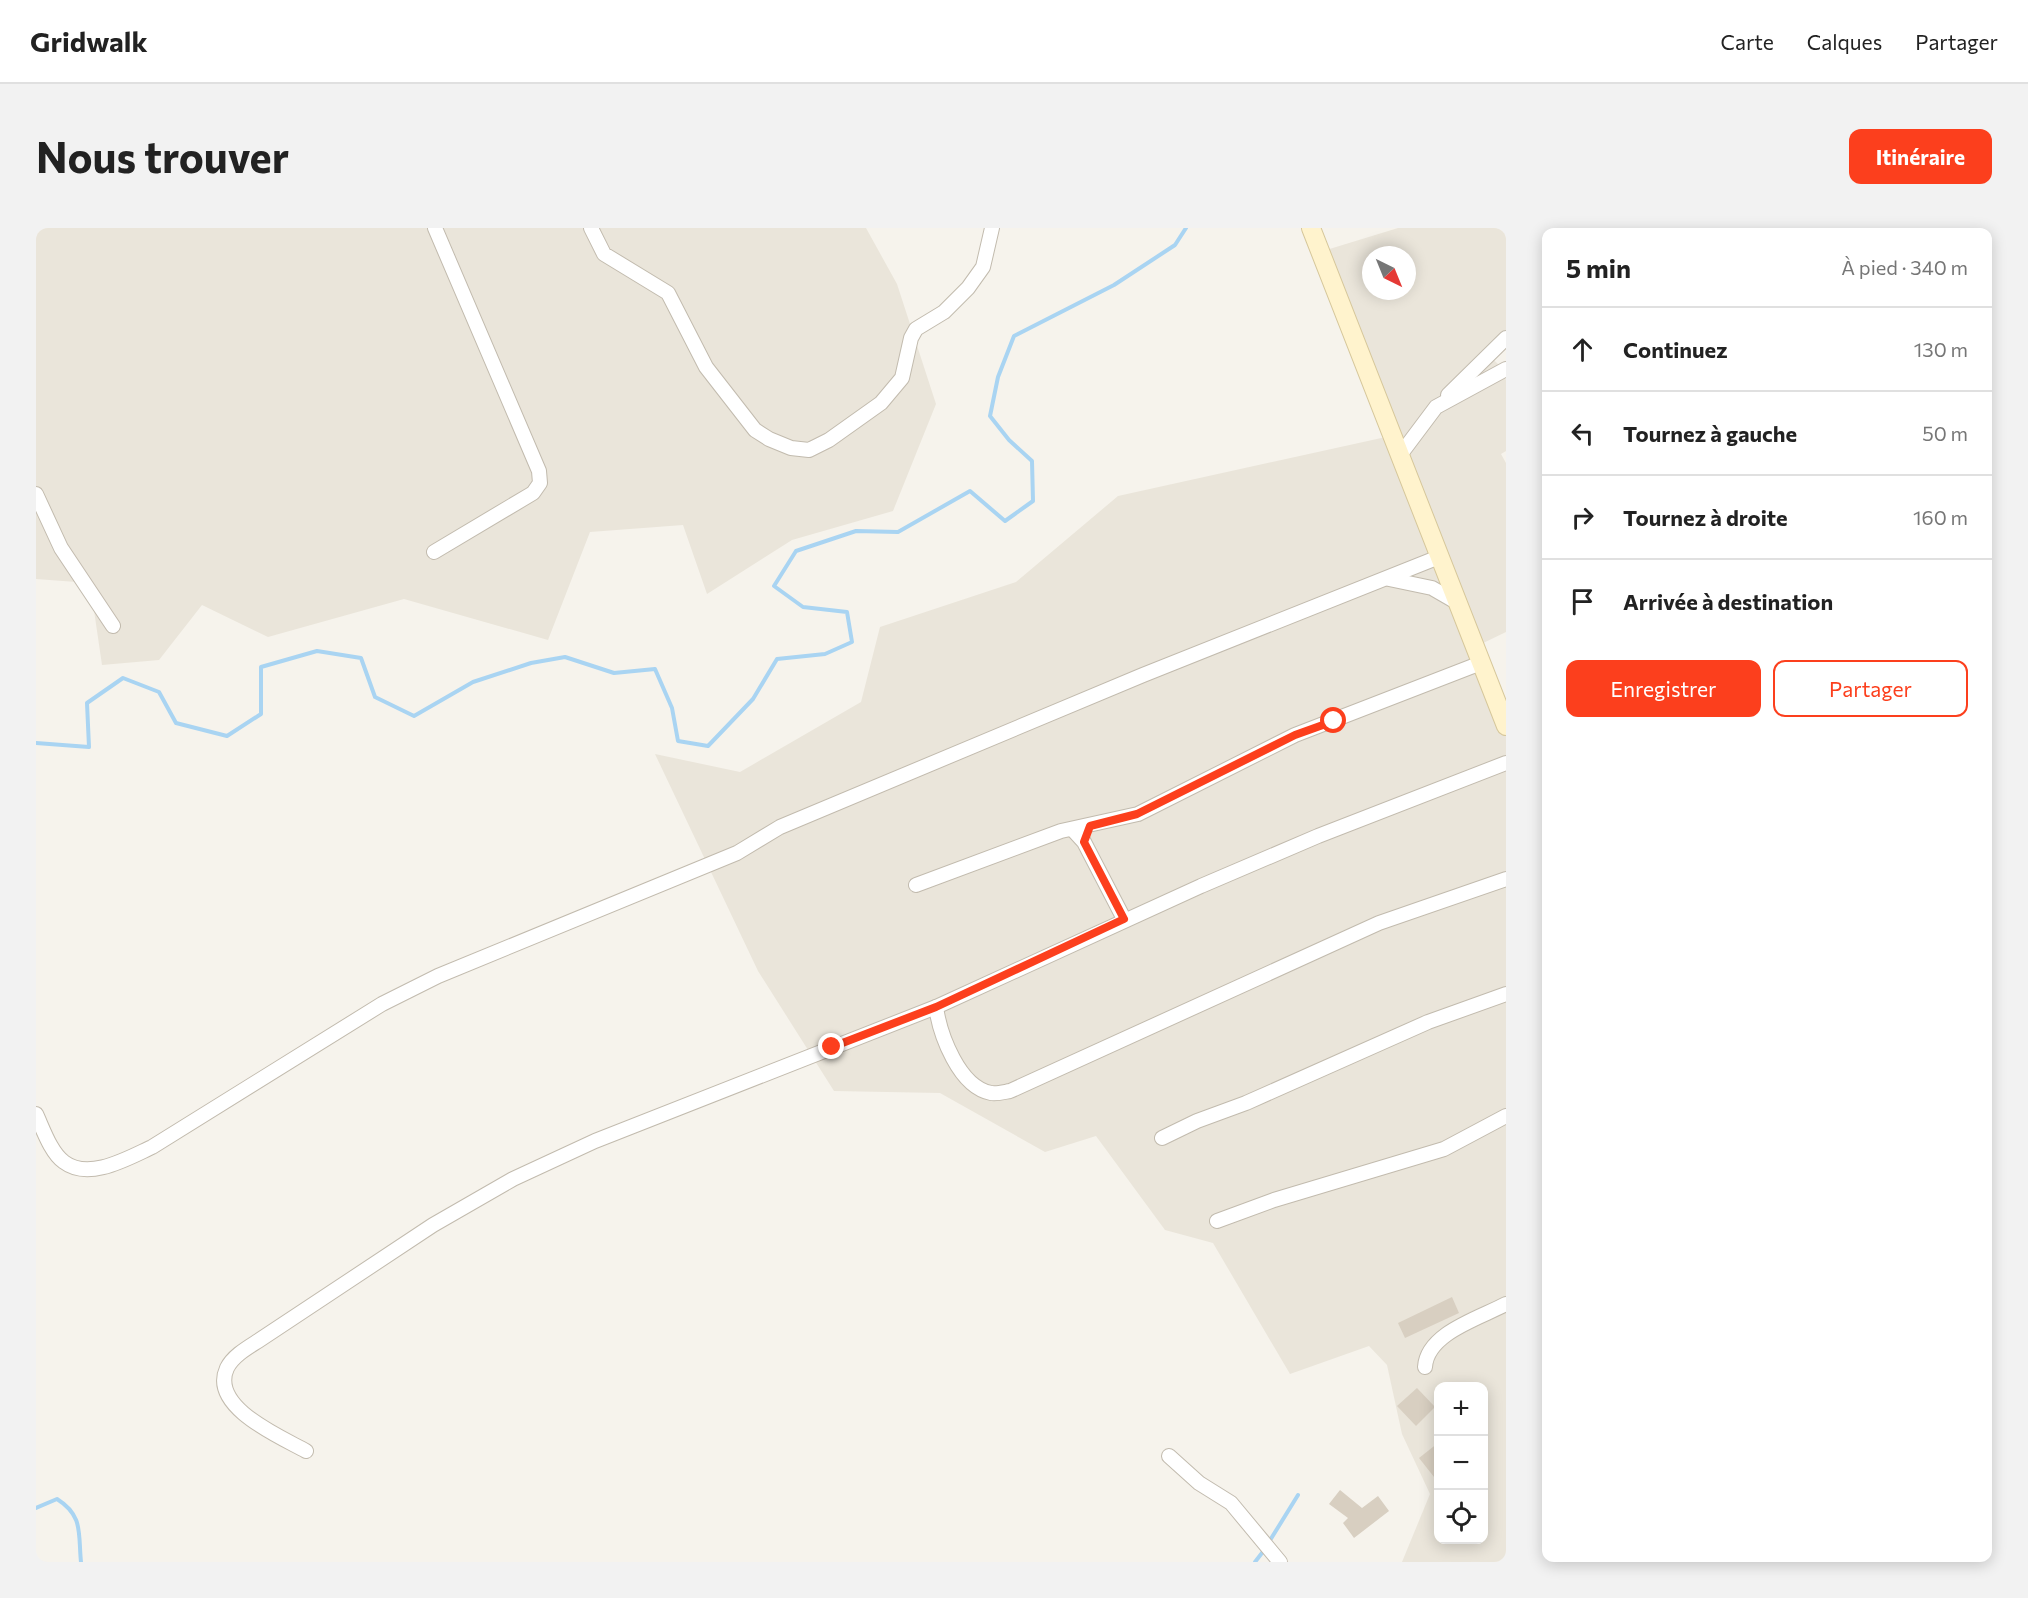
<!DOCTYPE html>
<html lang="fr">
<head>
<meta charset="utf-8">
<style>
	body { margin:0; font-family:Commissioner,sans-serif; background:#f2f2f2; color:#222 }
	.controls { position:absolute; right:18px; bottom:18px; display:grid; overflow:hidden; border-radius:12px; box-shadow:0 3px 15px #0003 }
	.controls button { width:54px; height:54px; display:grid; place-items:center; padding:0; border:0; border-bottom:2px solid #e0e0e0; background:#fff; color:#222; font:30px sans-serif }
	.compass { position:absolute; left:1326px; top:18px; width:54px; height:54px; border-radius:50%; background:#fff; box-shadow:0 3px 15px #0003; rotate:137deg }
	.stop { position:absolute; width:18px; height:18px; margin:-14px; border:4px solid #fc3f1d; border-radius:50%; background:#fff }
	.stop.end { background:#fc3f1d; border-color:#fff; box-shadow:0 2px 6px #0008 }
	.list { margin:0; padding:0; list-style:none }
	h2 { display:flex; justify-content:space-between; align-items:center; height:78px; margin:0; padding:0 24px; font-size:26px }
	h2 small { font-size:20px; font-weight:400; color:#767676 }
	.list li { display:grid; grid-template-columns:39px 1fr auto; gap:18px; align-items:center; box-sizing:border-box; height:84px; padding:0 24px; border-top:2px solid #e0e0e0 }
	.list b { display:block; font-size:22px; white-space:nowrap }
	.list em { font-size:20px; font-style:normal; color:#767676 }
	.actions { display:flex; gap:12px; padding:18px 24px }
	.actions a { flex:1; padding:14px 0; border:2px solid #fc3f1d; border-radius:12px; text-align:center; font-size:21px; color:#fc3f1d }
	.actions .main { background:#fc3f1d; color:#fff }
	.icon { flex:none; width:33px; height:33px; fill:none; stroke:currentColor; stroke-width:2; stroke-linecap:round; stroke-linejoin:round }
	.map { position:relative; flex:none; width:1470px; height:1334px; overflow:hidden; border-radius:12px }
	header { display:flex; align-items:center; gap:36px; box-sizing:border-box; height:84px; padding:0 30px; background:#fff; border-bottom:2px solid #e0e0e0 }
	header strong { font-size:28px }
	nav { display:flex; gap:33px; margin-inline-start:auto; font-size:21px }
	.intro { display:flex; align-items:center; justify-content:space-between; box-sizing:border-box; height:144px; padding:0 36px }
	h1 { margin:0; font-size:42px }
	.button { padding:15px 27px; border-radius:12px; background:#fc3f1d; color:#fff; font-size:21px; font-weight:700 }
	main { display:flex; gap:36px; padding:0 36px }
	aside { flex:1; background:#fff; border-radius:12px; box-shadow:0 3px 15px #0003 }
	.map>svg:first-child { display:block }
	.residential { fill:#eae5da; fill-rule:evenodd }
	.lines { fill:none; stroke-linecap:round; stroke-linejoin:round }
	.stream { stroke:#a9d4f2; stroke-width:4 }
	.building { fill:#d8cfc1 }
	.street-casing { stroke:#c2bbae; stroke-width:16 }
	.secondary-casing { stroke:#d6c79b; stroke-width:20 }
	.street { stroke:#fff; stroke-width:14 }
	.secondary { stroke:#fff3cd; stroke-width:18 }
	.route { stroke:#fc3f1d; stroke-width:8 }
</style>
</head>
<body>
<header>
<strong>Gridwalk</strong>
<nav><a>Carte</a><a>Calques</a><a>Partager</a></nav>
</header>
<div class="intro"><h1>Nous trouver</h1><a class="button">Itinéraire</a></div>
<main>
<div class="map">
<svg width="1470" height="1334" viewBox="0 0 1470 1334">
	<rect width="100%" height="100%" fill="#f6f3ec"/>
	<g class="residential">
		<path d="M0,0H830L861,56L900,176L857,283L756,312L671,366L647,297L554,304L512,412L368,371L232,409L166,377L123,432L66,437L54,355L0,351Z"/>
		<path d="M1362,0H1470V105L1450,125L1462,136L1470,152V223L1465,226L1470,235V404L1441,418L1470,495V1334H1366L1394,1266L1366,1206L1351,1137L1333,1118L1254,1146L1177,1015L1129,1002L1060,908L1009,924L904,865L798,863L722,743L619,526L704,544L825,474L844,399L980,354L1082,268L1359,207L1287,23ZM1335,27H1371V63H1335ZM1402,1158H1448V1312H1402Z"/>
	</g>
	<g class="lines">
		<g class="stream">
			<path d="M0,515L53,519L51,475L87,450L123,464L140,495L191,508L225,486V439L281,423L325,430L339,469L378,488L437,454L495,435L529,429L578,445L619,441L636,480L642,513L672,518L717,471L741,431L789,426L816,414L811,384L767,379L738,358L760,323L820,303L862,304L934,263L969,293L997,273L996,233L973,212L954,188L962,149L978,108L1078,57L1139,17L1150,0"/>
			<path d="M0,1280L21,1271C48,1288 42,1306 45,1334"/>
			<path d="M1233,1314L1262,1267"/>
			<path d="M1219,1334L1229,1321"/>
		</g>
	</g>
	<g class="building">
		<path d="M1416,1069L1423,1085L1369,1110L1362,1095Z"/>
		<path d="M1381,1160L1399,1179L1380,1198L1361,1178Z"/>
		<path d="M1402,1215V1254L1383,1230Z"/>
		<path d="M1304,1262L1326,1280L1342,1268L1353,1283L1318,1310L1307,1295L1312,1290L1293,1276Z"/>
	</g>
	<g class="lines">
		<defs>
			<g id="street">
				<path d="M555,0L568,26L632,65L670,139L719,202L733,211L755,220L773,222L793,212L845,175L866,150L875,110L880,101L908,84L932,60L947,39L956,0"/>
				<path d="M1412,167L1470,110"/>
				<path d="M1364,227L1400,179L1470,141"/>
				<path d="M0,266L25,320L77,398"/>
				<path d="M398,324L497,265L504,255L503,243L399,0"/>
				<path d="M1353,351L1396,360L1422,375"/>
				<path d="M1037,602L1048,614L1088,691"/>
				<path d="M880,657L1025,603L1102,586L1259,507L1445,435"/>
				<path d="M900,779C904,807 923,859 955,865C961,866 968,864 974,863L1343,695L1470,651"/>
				<path d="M0,886C7,901 15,925 28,934C53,953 92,930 116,919L346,776L402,748L701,625L744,599L1107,447L1403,329"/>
				<path d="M1126,910L1161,893L1210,875L1392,794L1470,766"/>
				<path d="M1181,993L1238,972L1408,921L1470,888"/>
				<path d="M1389,1139C1391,1105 1444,1090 1470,1076"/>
				<path d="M270,1223C245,1209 173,1179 191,1140C197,1128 211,1120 222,1113L397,997L477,951L559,913L900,779L1165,658L1282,608L1470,535"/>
				<path d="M1133,1228L1163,1255L1195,1275L1244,1334"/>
			</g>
			<path id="secondary" d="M1275,0L1470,498"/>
		</defs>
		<use href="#street" class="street-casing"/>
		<use href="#secondary" class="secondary-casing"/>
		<use href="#street" class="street"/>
		<use href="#secondary" class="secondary"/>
	</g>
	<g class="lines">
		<path class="route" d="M796,819L900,779L1088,691L1048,614L1054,598L1101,586L1259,507L1298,493"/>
	</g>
</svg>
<div class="controls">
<button>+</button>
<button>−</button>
<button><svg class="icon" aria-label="locate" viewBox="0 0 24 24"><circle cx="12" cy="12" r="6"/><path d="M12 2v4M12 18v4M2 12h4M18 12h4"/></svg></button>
</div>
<svg class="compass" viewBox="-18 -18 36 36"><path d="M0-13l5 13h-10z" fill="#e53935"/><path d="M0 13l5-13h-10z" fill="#767676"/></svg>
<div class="stop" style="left:1298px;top:493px"></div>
<div class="stop end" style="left:796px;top:819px"></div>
</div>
<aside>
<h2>5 min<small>À pied · 340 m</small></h2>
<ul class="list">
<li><svg class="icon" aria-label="ahead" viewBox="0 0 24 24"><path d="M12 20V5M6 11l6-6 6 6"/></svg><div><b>Continuez</b></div><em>130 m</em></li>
<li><svg class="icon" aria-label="left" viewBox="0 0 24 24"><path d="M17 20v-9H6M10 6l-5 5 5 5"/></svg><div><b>Tournez à gauche</b></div><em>50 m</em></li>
<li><svg class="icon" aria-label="right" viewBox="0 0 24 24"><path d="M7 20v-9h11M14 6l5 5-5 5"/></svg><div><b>Tournez à droite</b></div><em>160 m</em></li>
<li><svg class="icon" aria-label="arrive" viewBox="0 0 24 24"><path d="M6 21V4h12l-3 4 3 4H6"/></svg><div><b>Arrivée à destination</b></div></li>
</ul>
<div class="actions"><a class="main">Enregistrer</a><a>Partager</a></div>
</aside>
</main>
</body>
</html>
